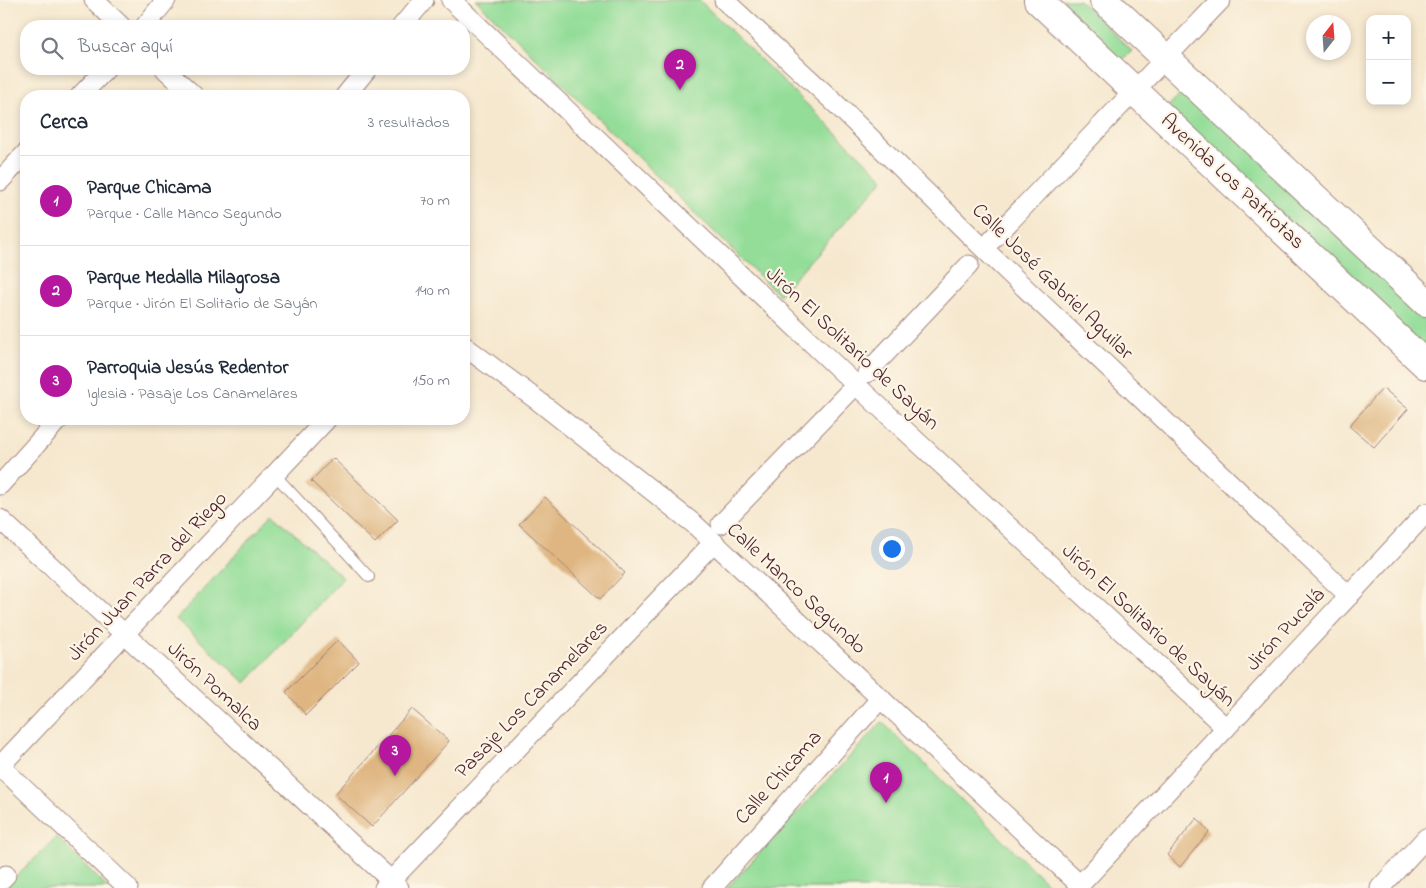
<!DOCTYPE html>
<html lang="es">
<head>
<meta charset="utf-8">
<style>
	body { margin:0; font-family:"Indie Flower",sans-serif; background:#f2f2f3; color:#1f2937 }
	.controls { position:absolute; right:15px; top:15px; display:grid; overflow:hidden; border-radius:10px; box-shadow:0 2px 8px #0003 }
	.controls button { width:45px; height:45px; display:grid; place-items:center; padding:0; border:0; border-bottom:1px solid #e0e1e3; background:#fff; color:#1f2937; font:25px sans-serif }
	.compass { position:absolute; left:1306px; top:15px; width:45px; height:45px; border-radius:50%; background:#fff; box-shadow:0 2px 8px #0003; rotate:17deg }
	.you { position:absolute; left:891px; top:548px; width:18px; height:18px; margin:-12px; border:4px solid #fff; border-radius:50%; background:#1a73e8; box-shadow:0 0 0 8px #1a73e833 }
	.badge { display:grid; place-items:center; width:32px; height:32px; border-radius:50%; background:#b5179e; color:#fff; font-size:16px; font-weight:700 }
	.pin { position:absolute; translate:-50% -41px; filter:drop-shadow(0 1px 2px #0008) }
	.pin::after { content:''; position:absolute; top:26px; width:18px; height:15px; background:inherit; clip-path:polygon(0 0,100% 0,50% 100%) }
	.list { margin:0; padding:0; list-style:none }
	h2 { display:flex; justify-content:space-between; align-items:center; height:65px; margin:0; padding:0 20px; font-size:21px }
	h2 small { font-size:16px; font-weight:400; color:#747a83 }
	.list li { display:grid; grid-template-columns:32px 1fr auto; gap:15px; align-items:center; box-sizing:border-box; height:90px; padding:0 20px; border-top:1px solid #e0e1e3 }
	.list b { display:block; font-size:19px; white-space:nowrap }
	.list p { margin:0; font-size:16px; white-space:nowrap; color:#747a83 }
	.list em { font-size:16px; font-style:normal; color:#747a83 }
	.icon { flex:none; width:28px; height:28px; fill:none; stroke:currentColor; stroke-width:2; stroke-linecap:round; stroke-linejoin:round }
	.map { position:relative; flex:none; width:1426px; height:888px; overflow:hidden }
	.search { position:absolute; background:#fff; box-shadow:0 2px 8px #0003; left:20px; top:20px; width:450px; height:55px; display:flex; align-items:center; gap:12px; box-sizing:border-box; padding:0 18px; border-radius:20px; color:#747a83; font-size:19px }
	.panel { position:absolute; background:#fff; box-shadow:0 2px 8px #0003; left:20px; top:90px; width:450px; height:335px; border-radius:20px }
	.map>svg:first-child { display:block }
	.green { fill:#93dd98; stroke:#6e7e62 }
	.building { fill:#dfb681 }
	.lines { fill:none; stroke-linecap:round; stroke-linejoin:round }
	.lane-casing { stroke:#a0847d; stroke-width:12 }
	.street-casing { stroke:#a0847d; stroke-width:21 }
	.secondary-casing { stroke:#a0847d; stroke-width:30 }
	.lane { stroke:#fff; stroke-width:10 }
	.street { stroke:#fff; stroke-width:19 }
	.secondary { stroke:#fff; stroke-width:28 }
	.labels { text-anchor:middle; dominant-baseline:central; stroke-width:4.5; stroke-linejoin:round; paint-order:stroke }
	.street-label { font-size:21px; fill:#4a1f2b; stroke:#fcf5e5 }
</style>
</head>
<body>
<div class="map">
<svg width="1426" height="888" viewBox="0 0 1426 888">
	<rect width="100%" height="100%" fill="#fcf5e5"/>
	<filter id="ink" filterUnits="userSpaceOnUse"><feTurbulence type="fractalNoise" baseFrequency=".02" numOctaves="2"/><feDisplacementMap in="SourceGraphic" scale="10" xChannelSelector="R" yChannelSelector="G"/><feConvolveMatrix kernelMatrix="1 2 1 2 8 2 1 2 1" color-interpolation-filters="sRGB"/></filter>
	<filter id="wash" filterUnits="userSpaceOnUse"><feTurbulence type="fractalNoise" baseFrequency=".0096" numOctaves="4" result="noise"/><feDisplacementMap in="SourceGraphic" scale="20" xChannelSelector="R" yChannelSelector="G"/><feGaussianBlur stdDeviation="1.12" result="paint"/><feColorMatrix in="noise" values="0 0 0 0 0 0 0 0 0 0 0 0 0 0 0 0 0 1.4 0 .05"/><feComposite in="paint" operator="in"/></filter>
	<g filter="url(#wash)">
		<rect width="100%" height="100%" fill="#f6e8cf"/>
		<g class="green">
			<path d="M476,0H699L884,179L779,295Z"/>
			<path d="M1049,0H1079L1132,51L1118,63Z"/>
			<path d="M1186,89L1426,314V350L1167,107Z"/>
			<path d="M273,514L343,578L246,683L176,619Z"/>
			<path d="M882,722L1049,885L1046,888H727Z"/>
			<path d="M56,837L108,888H5Z"/>
		</g>
		<g id="blocks">
			<g class="building">
				<path d="M1383,388L1408,409L1374,447L1349,426Z"/>
				<path d="M333,458L398,520L375,543L311,481Z"/>
				<path d="M545,497L625,573L600,599L519,524Z"/>
				<path d="M338,640L359,662L306,715L286,692Z"/>
				<path d="M412,709L449,741L372,827L335,794Z"/>
				<path d="M1197,818L1209,832L1180,867L1167,855Z"/>
			</g>
		</g>
	</g>
	<g filter="url(#ink)">
		<use href="#blocks" fill-opacity="0" stroke="#a0847d" stroke-width="1"/>
		<g class="lines">
			<defs>
				<path id="lane" d="M275,475L369,577"/>
				<g id="street">
					<path d="M94,0L121,26"/>
					<path d="M451,0L856,385L1226,728"/>
					<path d="M724,0L835,103L984,249L1349,596"/>
					<path d="M145,26L166,0"/>
					<path d="M402,26L424,0"/>
					<path d="M165,69L194,96"/>
					<path d="M80,96L106,69"/>
					<path d="M345,96L367,69"/>
					<path d="M0,181L26,153"/>
					<path d="M992,240L1221,0"/>
					<path d="M464,346L537,400L694,524L1080,885"/>
					<path d="M867,373L969,265"/>
					<path d="M0,485L59,419"/>
					<path d="M0,519L399,888"/>
					<path d="M721,524L848,393"/>
					<path d="M0,766L327,419"/>
					<path d="M0,766L128,888"/>
					<path d="M0,881L6,875"/>
					<path d="M384,888L714,542"/>
					<path d="M712,888L881,698"/>
					<path d="M1077,888L1426,513"/>
					<path d="M1380,888L1426,838"/>
				</g>
				<g id="secondary">
					<path d="M1038,0L1426,365"/>
					<path d="M1104,0L1426,302"/>
				</g>
			</defs>
			<use href="#lane" class="lane-casing"/>
			<use href="#street" class="street-casing"/>
			<use href="#secondary" class="secondary-casing"/>
			<use href="#lane" class="lane"/>
			<use href="#street" class="street"/>
			<use href="#secondary" class="secondary"/>
		</g>
	</g>
	<g class="labels">
		<g class="street-label">
			<text transform="translate(1232 182) rotate(43)">Avenida Los Patriotas</text>
			<text transform="translate(1052 282) rotate(44)">Calle José Gabriel Aguilar</text>
			<text transform="translate(852 349) rotate(43)">Jirón El Solitario de Sayán</text>
			<text transform="translate(148 577) rotate(-47)">Jirón Juan Parra del Riego</text>
			<text transform="translate(796 589) rotate(43)">Calle Manco Segundo</text>
			<text transform="translate(1148 626) rotate(43)">Jirón El Solitario de Sayán</text>
			<text transform="translate(1286 630) rotate(-47)">Jirón Pucalá</text>
			<text transform="translate(214 687) rotate(43)">Jirón Pomalca</text>
			<text transform="translate(532 700) rotate(-46)">Pasaje Los Canamelares</text>
			<text transform="translate(779 778) rotate(-48)">Calle Chicama</text>
		</g>
	</g>
</svg>
<div class="controls">
<button>+</button>
<button>−</button>
</div>
<svg class="compass" viewBox="-18 -18 36 36"><path d="M0-13l5 13h-10z" fill="#e53935"/><path d="M0 13l5-13h-10z" fill="#747a83"/></svg>
<div class="you"></div>
<div class="pin badge" style="left:886px;top:803px">1</div>
<div class="pin badge" style="left:680px;top:90px">2</div>
<div class="pin badge" style="left:395px;top:776px">3</div>
<div class="search"><svg class="icon" aria-label="search" viewBox="0 0 24 24"><circle cx="10" cy="10" r="6"/><path d="M15 15l6 6"/></svg>Buscar aquí</div>
<section class="panel">
<h2>Cerca<small>3 resultados</small></h2>
<ul class="list">
<li><span class="badge">1</span><div><b>Parque Chicama</b><p>Parque · Calle Manco Segundo</p></div><em>70 m</em></li>
<li><span class="badge">2</span><div><b>Parque Medalla Milagrosa</b><p>Parque · Jirón El Solitario de Sayán</p></div><em>140 m</em></li>
<li><span class="badge">3</span><div><b>Parroquia Jesús Redentor</b><p>Iglesia · Pasaje Los Canamelares</p></div><em>150 m</em></li>
</ul>
</section>
</div>
</body>
</html>
